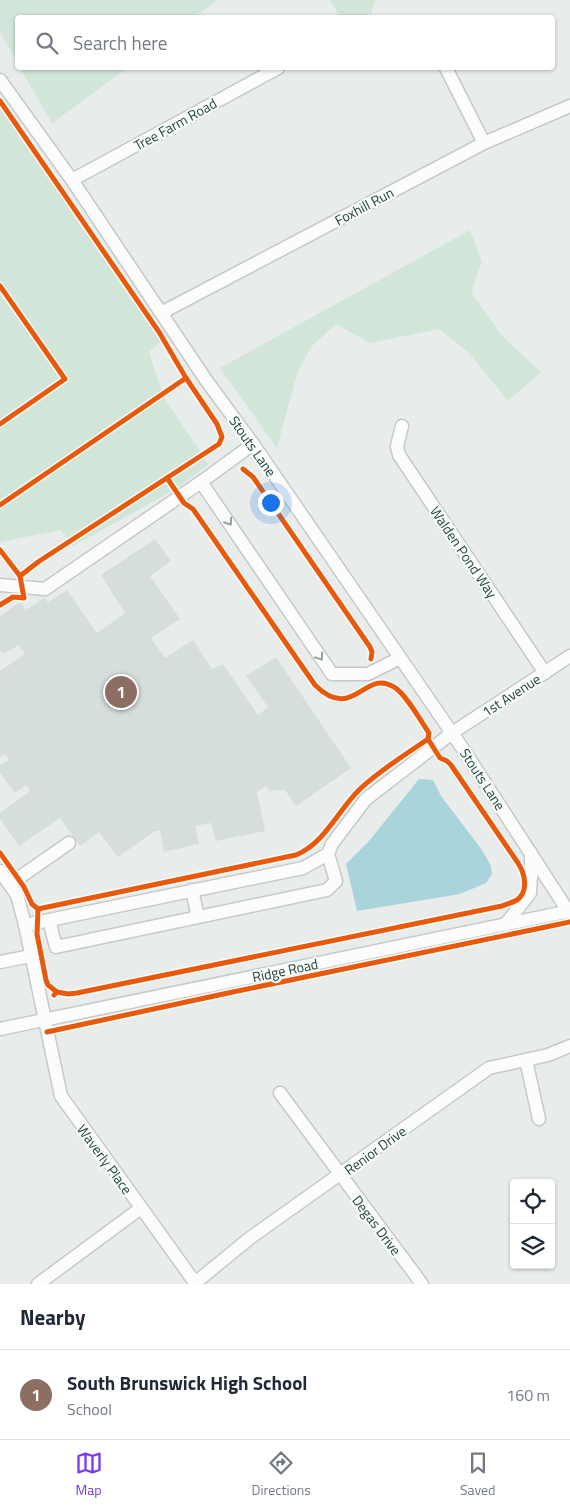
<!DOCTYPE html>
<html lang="en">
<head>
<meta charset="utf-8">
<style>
	body { margin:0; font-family:"Titillium Web",sans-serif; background:#f2f2f3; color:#1f2937 }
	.controls { position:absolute; right:15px; bottom:15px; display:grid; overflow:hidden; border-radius:5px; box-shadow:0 1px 4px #0004 }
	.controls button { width:45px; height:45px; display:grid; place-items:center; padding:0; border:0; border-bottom:1px solid #e0e1e3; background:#fff; color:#1f2937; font:25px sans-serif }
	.you { position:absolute; left:270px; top:502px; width:18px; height:18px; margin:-12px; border:4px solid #fff; border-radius:50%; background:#1a73e8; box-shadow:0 0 0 8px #1a73e833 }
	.badge { display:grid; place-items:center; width:32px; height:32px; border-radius:50%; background:#7c3aed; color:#fff; font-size:16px; font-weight:700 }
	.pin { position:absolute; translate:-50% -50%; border:2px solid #fff; box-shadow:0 1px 5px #0006 }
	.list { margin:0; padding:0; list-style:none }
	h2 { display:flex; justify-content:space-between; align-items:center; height:65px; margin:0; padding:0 20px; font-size:21px }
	h2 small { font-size:16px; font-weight:400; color:#747a83 }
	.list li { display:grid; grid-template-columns:32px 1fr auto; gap:15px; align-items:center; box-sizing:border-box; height:90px; padding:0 20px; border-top:1px solid #e0e1e3 }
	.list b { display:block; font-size:19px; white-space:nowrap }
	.list p { margin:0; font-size:16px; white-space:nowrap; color:#747a83 }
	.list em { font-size:16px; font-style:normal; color:#747a83 }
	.icon { flex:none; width:28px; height:28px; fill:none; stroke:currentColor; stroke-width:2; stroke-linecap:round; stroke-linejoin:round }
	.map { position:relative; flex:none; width:570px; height:1284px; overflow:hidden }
	.search { position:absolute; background:#fff; box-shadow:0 1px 4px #0004; left:15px; right:15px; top:15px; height:55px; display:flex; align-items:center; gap:12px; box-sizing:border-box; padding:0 18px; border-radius:5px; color:#747a83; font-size:19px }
	.sheet { height:155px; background:#fff }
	nav { display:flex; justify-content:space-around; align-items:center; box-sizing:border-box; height:70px; border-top:1px solid #e0e1e3; background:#fff; font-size:14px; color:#747a83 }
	nav a { display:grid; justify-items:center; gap:2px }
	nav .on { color:#7c3aed }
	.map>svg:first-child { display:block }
	.built { fill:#d6dedb }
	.green { fill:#d1e6d8 }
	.water { fill:#a9d4db }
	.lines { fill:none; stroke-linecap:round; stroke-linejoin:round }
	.minor-casing { stroke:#c5cac8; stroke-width:15 }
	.minor { stroke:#fcfcfc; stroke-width:12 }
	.cycleway-casing { stroke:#f7fbf9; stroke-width:8 }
	.cycleway { stroke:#e8590c; stroke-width:5 }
	.oneway { stroke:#909f9b }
	.labels { text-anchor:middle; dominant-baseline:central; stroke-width:4.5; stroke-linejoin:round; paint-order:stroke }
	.street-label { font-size:14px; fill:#24423a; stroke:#f7fbf9 }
</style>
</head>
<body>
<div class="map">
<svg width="570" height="1284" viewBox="0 0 570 1284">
	<rect width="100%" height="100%" fill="#e8edeb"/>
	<path class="built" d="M155,539L171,561L150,576L180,619L151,638L165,658L193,640L212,669L223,664L258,715L268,707L246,676L276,657L351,768L296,806L285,790L270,791L265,786L257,792L265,831L216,841L211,823L195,826L199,844L164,852L160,831H155L118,857L99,832L80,846L60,818L19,846L0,819V813L30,791L26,785L15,793L0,773V765L9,760L6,754L0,757V671L25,654L19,645L3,654L0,650V616L20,602L26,610L44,598L48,602L67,590L97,633L125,613L101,575Z"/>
	<g class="green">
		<path d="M0,0H218L194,17L18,18L17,62L0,32Z"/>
		<path d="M330,0H375L370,17L341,18Z"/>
		<path d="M20,68H127L52,123Z"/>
		<path d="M0,102L162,341L149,352L164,398L209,464L174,490L73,546L61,530L0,542Z"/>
		<path d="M470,230L482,262L471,292L502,336L541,372L508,401L469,353L439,329L370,343L336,324L311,347L297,374L277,448L220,368Z"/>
	</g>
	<path class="water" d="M419,779L433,780L441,796L482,850L491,866L492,874L486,883L460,894L357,911L346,864L369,841Z"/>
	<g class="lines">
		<defs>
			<g id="minor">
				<path d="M446,68L484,143"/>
				<path d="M0,80L72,180L206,380L253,444L463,749L570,914"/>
				<path d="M72,180L278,68"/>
				<path d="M161,313L484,143L570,106"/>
				<path d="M402,426L397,446L399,455L545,673"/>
				<path d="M201,482L332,674H368L400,658"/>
				<path d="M0,585L45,589L201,482L253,444"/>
				<path d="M0,871L17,895L25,925"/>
				<path d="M10,884L69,843"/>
				<path d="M192,890L198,917"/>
				<path d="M49,920L56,947L327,890L336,881L328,854L332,844L366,799L452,733L570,656"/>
				<path d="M505,925L530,893L531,877V853"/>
				<path d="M0,962L31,956"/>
				<path d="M0,1029L570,911"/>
				<path d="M526,1060L539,1119"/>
				<path d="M280,1093L422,1284"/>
				<path d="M195,1283L250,1238L489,1068L548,1055L570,1046"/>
				<path d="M38,1284L141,1208"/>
				<path d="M196,1284L61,1096L25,925L303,868L328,854"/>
			</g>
		</defs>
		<use href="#minor" class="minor-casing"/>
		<use href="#minor" class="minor"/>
		<defs>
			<g id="cycleway">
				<path d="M0,101L159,332L186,378L217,424L222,437L219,444L38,562L20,576"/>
				<path d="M0,286L65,379L0,424"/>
				<path d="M243,469L253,477L370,647L372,652L371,659"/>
				<path d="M167,478L184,503L193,509L315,685C353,723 365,668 394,687C405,693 421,721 429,733L428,739"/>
				<path d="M0,505L186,378"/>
				<path d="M0,550L20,576L24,598L13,597L0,605"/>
				<path d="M0,853L24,887L32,904L38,909L296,855C325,843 338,810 360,789C380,770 405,755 428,739L440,758L447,761L451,765L518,863C525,874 529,891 517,900C512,903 506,904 502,906L77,993L68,994L57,992L54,995"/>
				<path d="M38,909L37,934L46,980L48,985L57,992"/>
				<path d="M47,1032L228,993L570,922"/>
			</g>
		</defs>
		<use href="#cycleway" class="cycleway-casing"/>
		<use href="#cycleway" class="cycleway"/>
	</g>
	<defs><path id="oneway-chevron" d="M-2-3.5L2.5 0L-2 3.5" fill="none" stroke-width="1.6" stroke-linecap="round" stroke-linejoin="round" transform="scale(1.25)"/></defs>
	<g class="oneway">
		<use href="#oneway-chevron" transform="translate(229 522) rotate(56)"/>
		<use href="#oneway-chevron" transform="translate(320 657) rotate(56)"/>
	</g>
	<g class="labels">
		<g class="street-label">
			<text transform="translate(175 124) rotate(-29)">Tree Farm Road</text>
			<text transform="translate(364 206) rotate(-28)">Foxhill Run</text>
			<text transform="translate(253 446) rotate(55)">Stouts Lane</text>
			<text transform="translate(464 552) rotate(56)">Walden Pond Way</text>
			<text transform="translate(511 695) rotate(-33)">1st Avenue</text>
			<text transform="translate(483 779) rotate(57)">Stouts Lane</text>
			<text transform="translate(285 970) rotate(-12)">Ridge Road</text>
			<text transform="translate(375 1150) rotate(-36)">Renior Drive</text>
			<text transform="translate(105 1159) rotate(54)">Waverly Place</text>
			<text transform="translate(377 1225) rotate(53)">Degas Drive</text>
		</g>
	</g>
</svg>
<div class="controls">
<button><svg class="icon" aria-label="locate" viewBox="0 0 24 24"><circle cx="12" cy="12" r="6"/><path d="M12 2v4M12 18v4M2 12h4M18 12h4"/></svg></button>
<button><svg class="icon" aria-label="layers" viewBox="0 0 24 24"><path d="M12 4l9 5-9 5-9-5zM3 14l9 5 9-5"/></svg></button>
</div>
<div class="you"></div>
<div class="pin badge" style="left:121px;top:692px;background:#8d6e63">1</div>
<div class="search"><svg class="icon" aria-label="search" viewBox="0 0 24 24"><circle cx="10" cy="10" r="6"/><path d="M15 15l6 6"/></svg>Search here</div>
</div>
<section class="sheet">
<h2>Nearby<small></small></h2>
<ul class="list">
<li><span class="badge" style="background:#8d6e63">1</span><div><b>South Brunswick High School</b><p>School</p></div><em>160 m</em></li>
</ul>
</section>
<nav>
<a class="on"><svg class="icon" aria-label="map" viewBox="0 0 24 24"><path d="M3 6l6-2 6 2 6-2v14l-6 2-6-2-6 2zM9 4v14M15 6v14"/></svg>Map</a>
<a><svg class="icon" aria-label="directions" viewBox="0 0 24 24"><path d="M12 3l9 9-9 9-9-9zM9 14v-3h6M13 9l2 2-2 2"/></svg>Directions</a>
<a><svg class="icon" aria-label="saved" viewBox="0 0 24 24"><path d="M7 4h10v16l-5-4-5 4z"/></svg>Saved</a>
</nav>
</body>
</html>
